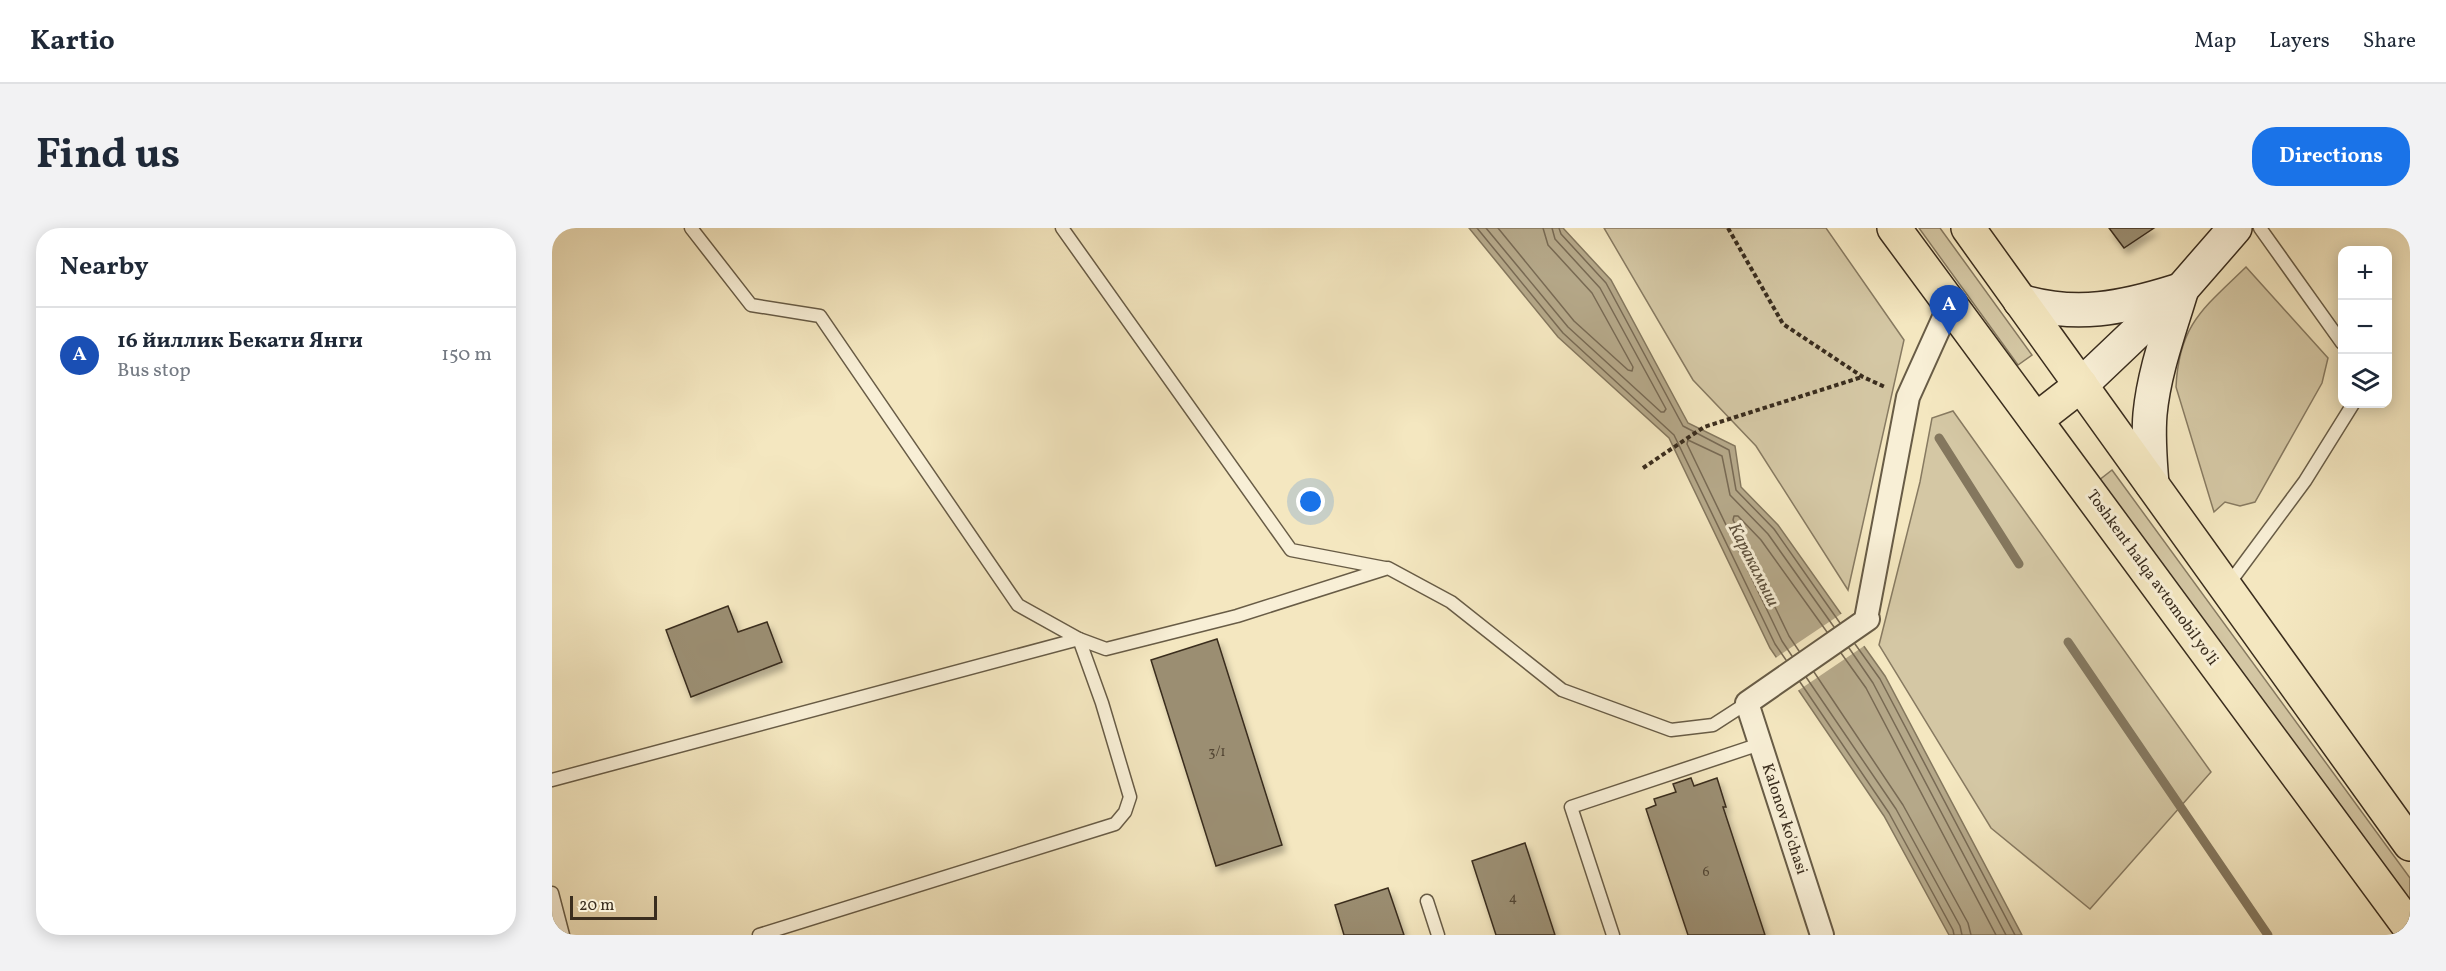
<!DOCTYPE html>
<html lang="en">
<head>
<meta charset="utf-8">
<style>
	body { margin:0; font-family:Vollkorn,serif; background:#f2f2f3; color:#1f2937 }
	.controls { position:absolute; right:18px; top:18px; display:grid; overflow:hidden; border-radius:12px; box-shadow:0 3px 15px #0003 }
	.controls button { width:54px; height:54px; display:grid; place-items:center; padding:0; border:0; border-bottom:2px solid #e0e1e3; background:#fff; color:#1f2937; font:30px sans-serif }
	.scale { position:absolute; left:18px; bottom:15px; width:87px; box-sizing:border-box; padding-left:6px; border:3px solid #3a2d1e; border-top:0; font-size:16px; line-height:21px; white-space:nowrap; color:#3a2d1e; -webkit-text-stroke:4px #f8efd6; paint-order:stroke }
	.you { position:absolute; left:759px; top:274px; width:21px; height:21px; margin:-15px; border:4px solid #fff; border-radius:50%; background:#1a73e8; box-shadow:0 0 0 9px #1a73e833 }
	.badge { display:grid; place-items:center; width:39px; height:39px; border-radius:50%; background:#1a73e8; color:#fff; font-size:20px; font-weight:700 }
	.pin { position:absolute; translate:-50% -50px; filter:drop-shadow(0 2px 3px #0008) }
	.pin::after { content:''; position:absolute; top:32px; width:21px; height:18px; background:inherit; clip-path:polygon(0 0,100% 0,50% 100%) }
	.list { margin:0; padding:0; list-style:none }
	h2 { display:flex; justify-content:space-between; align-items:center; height:78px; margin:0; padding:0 24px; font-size:26px }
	h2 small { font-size:20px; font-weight:400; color:#747a83 }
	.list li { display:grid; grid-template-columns:39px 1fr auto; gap:18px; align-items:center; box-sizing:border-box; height:96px; padding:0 24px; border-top:2px solid #e0e1e3 }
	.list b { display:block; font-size:22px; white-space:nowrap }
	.list p { margin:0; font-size:20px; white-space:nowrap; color:#747a83 }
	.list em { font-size:20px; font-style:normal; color:#747a83 }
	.icon { flex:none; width:33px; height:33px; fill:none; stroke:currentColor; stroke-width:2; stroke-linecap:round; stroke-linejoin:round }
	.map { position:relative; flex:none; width:1858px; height:707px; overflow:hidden; border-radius:24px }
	header { display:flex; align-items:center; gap:36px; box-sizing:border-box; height:84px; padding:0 30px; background:#fff; border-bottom:2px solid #e0e1e3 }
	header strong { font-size:28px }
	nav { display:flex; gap:33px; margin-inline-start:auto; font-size:21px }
	.intro { display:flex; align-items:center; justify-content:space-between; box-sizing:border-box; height:144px; padding:0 36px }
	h1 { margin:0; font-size:42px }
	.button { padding:15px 27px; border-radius:24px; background:#1a73e8; color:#fff; font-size:21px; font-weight:700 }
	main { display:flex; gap:36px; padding:0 36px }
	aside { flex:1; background:#fff; border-radius:24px; box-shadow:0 3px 15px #0003 }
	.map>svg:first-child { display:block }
	.green { fill:#d4c7a4; stroke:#877a61; stroke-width:1.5 }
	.water { fill:#b5a889; stroke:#84775e; stroke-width:1.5 }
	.pier { fill:#f4e7c0 }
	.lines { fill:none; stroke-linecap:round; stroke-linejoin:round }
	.shore { stroke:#786a54; stroke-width:1.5 }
	.stream { stroke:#84775e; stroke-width:9 }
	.building { fill:#9b8e72; stroke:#3a2d1e; stroke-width:1.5; filter:url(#shadow) }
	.lane-casing { stroke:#685c46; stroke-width:15 }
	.street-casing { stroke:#685c46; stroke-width:26 }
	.secondary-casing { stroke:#3a2d1e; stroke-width:36 }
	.highway-casing { stroke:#3a2d1e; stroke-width:36 }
	.path { stroke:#3a2d1e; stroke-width:4; stroke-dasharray:4.5 3; stroke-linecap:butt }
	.lane { stroke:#f8efd6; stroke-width:12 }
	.street { stroke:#f8efd6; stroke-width:22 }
	.secondary { stroke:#f8efd6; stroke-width:33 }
	.highway { stroke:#f4e7c0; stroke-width:33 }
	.labels { text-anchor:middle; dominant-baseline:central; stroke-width:6; stroke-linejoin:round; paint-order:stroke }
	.number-label { font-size:14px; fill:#524533 }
	.street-label { font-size:16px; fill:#3a2d1e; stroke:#f8efd6 }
	.water-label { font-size:18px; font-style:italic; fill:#5f523e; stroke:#f8efd6 }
</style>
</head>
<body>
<header>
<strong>Kartio</strong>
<nav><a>Map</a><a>Layers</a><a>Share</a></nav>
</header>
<div class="intro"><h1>Find us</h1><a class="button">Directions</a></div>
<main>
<aside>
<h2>Nearby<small></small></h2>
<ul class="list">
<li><span class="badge" style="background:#1a4fb4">A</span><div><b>16 йиллик Бекати Янги</b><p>Bus stop</p></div><em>150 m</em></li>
</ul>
</aside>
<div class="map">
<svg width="1858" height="707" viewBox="0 0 1858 707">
	<defs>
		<filter id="shadow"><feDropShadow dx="3.5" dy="6" stdDeviation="3" flood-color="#0004"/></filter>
	</defs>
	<rect width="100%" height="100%" fill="#f4e7c0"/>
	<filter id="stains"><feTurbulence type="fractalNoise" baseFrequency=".00333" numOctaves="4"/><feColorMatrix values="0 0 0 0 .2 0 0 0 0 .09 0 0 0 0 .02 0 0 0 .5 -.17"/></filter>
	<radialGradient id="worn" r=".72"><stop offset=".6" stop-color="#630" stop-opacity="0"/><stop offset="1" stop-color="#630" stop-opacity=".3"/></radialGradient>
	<g class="green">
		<path d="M1052,0H1274L1352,112L1296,362L1204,218L1141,152Z"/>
		<path d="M1367,0H1388L1480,127L1466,137Z"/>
		<path d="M1694,39L1776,130L1770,155L1703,274L1688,278L1673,274L1662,284L1624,159C1627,96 1652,80 1694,39Z"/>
		<path d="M1401,183L1659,544L1538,681L1439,600L1327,417L1368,254L1380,190Z"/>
		<path d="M1560,242L1858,650V680L1546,253Z"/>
	</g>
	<path class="water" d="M917,0H1011L1059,52L1136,195L1183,218L1189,259L1226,297L1333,448L1470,707H1397L1332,588L1218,420L1117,210L1006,109Z"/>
	<path class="pier" d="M1292,384L1315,416L1244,464L1222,431Z"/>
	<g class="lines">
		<g class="shore">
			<path d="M925,0L1011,105L1122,207L1223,416L1234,432"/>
			<path d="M934,0L1016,99L1109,184H1112L1114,181L1048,60L1003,11L1000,0"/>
			<path d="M946,0L1022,93L1076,142L1080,143L1081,139L1040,65L996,17L991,0"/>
			<path d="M1007,0L1009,6L1054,55L1131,198L1177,222L1184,262L1222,301L1288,395"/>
			<path d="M1303,416L1328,451L1463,707"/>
			<path d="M1297,420L1321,455L1454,707"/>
			<path d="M1247,423L1237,408L1181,292L1182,288H1186L1209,312L1275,404"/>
			<path d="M1289,425L1314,460L1444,707"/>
			<path d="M1240,428L1230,413L1135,216L1136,212L1170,228L1178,267L1216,306L1282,399"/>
			<path d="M1262,444L1351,577L1416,695L1419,707"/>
			<path d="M1254,449L1344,581L1408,698L1410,707"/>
			<path d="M1248,454L1337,585L1401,702L1402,707"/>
		</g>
		<g class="stream">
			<path d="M1387,210L1467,336"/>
			<path d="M1516,414L1716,707"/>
		</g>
	</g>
	<g class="building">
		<path d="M1557,0H1602L1572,20Z"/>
		<path d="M176,378L186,404L215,394L230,434L139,469L114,402Z"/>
		<path d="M665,411L730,617L664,638L599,432Z"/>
		<path d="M1139,550L1142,558L1165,550L1174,579H1171L1213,707H1136L1094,581L1104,577L1102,571L1124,564L1121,556Z"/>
		<path d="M973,615L1003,707H944L920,633Z"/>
		<path d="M836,660L852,707H792L783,677Z"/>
	</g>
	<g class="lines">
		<defs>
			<g id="lane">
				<path d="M139,0L199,77L268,88L466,377L527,411L554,421L685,388L836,340L899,374L1010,462L1119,502L1161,497L1195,475"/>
				<path d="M510,0L739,322L833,340"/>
				<path d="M1708,0L1790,115"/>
				<path d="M1676,357L1753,253L1801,176"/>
				<path d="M0,552L527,411L550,475L578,569L573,584L563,596L207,707"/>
				<path d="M0,665L11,707"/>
				<path d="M875,673L886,707"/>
				<path d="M1061,707L1019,579L1208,516"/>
			</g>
			<path id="street" d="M1270,707L1195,475L1316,391H1314L1356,169L1398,76"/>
			<g id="secondary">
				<path d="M1468,73C1524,90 1571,80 1625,63"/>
				<path d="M1529,157L1629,62L1683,0"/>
				<path d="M1600,256C1598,233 1596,209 1598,186C1602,144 1617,104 1629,64"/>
			</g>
			<g id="highway">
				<path d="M1342,0L1858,700"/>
				<path d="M1416,0L1858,616"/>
				<path d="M1484,192L1529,157"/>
			</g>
		</defs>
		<use href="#lane" class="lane-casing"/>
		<use href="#street" class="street-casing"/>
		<use href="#secondary" class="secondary-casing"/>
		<use href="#highway" class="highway-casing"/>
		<g class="path">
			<path d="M1176,0L1231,96L1311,149L1333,159"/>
			<path d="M1091,240L1152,199L1310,149"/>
		</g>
		<use href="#lane" class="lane"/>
		<use href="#street" class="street"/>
		<use href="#secondary" class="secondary"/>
		<use href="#highway" class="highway"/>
	</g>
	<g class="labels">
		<g class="number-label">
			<text x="665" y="524">3/1</text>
			<text x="1154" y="644">6</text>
			<text x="961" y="670">4</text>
		</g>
		<g class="street-label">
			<text transform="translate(1600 350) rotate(54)">Toshkent halqa avtomobil yo'li</text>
			<text transform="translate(1232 591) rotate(72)">Kalonov ko'chasi</text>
		</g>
		<g class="water-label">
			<text transform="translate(1201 337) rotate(63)">Каракамыш</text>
		</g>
	</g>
	<rect width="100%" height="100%" filter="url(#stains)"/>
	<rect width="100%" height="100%" fill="url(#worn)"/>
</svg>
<div class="controls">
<button>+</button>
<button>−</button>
<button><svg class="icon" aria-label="layers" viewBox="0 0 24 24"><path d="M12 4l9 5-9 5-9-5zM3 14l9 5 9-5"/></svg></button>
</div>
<div class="scale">20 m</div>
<div class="you"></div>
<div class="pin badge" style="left:1397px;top:107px;background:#1a4fb4">A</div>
</div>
</main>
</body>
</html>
